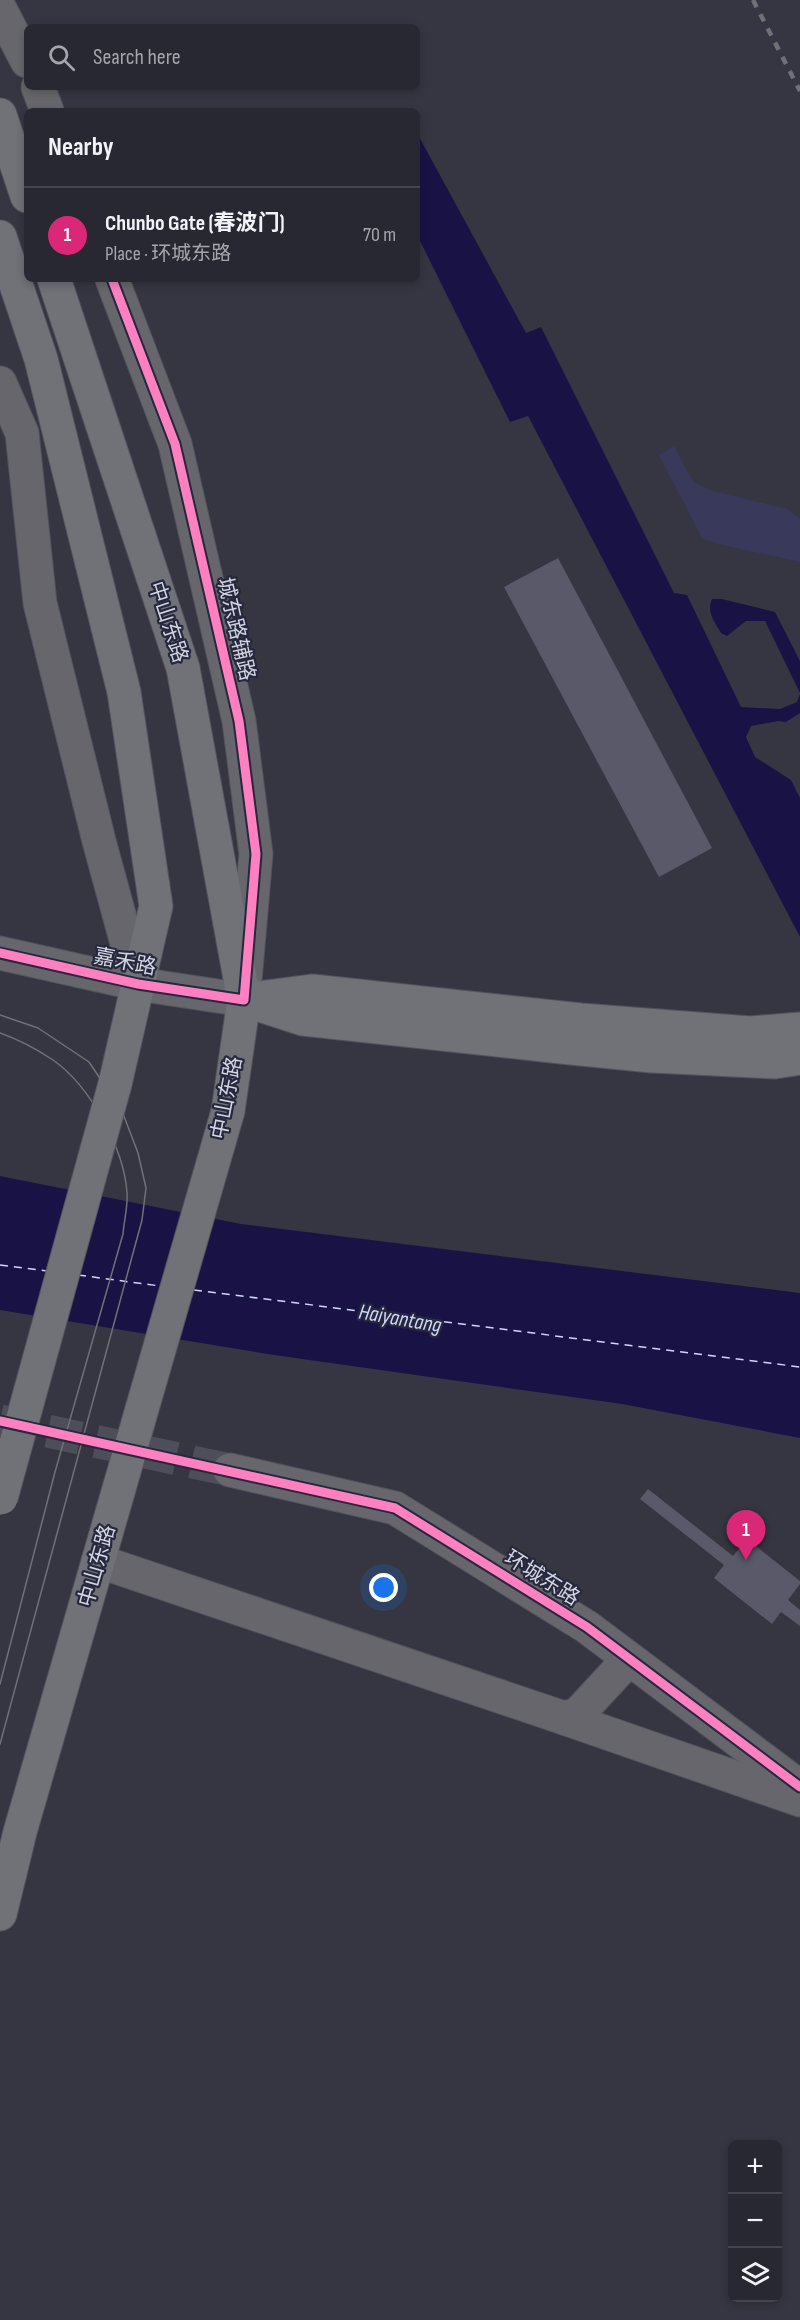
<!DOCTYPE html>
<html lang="en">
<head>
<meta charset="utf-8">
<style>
	body { margin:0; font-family:"Sofia Sans Condensed","Noto Sans SC",sans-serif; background:#34343e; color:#f1f3f6 }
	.controls { position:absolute; right:18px; bottom:18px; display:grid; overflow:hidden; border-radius:9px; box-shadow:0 3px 9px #0003 }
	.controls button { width:54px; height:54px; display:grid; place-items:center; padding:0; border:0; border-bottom:2px solid #44444d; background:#282832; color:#f1f3f6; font:30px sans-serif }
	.you { position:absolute; left:384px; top:1588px; width:21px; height:21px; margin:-15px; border:4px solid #fff; border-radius:50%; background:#1a73e8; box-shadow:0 0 0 9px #1a73e833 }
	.badge { display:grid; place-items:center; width:39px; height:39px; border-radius:50%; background:#db2777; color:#fff; font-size:20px; font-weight:700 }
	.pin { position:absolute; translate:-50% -50px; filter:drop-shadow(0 2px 3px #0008) }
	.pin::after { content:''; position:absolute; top:32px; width:21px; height:18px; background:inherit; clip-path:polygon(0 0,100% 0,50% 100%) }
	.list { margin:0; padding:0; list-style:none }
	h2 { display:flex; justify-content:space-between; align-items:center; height:78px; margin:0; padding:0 24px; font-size:26px }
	h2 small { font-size:20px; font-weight:400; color:#a5a6ac }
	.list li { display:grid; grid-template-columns:39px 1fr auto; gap:18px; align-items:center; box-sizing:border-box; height:96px; padding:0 24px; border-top:2px solid #44444d }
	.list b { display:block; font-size:22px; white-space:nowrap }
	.list p { margin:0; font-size:20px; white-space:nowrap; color:#a5a6ac }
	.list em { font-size:20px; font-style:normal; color:#a5a6ac }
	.icon { flex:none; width:33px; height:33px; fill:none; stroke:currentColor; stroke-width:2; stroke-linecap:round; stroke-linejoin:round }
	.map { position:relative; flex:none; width:800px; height:2320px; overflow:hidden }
	.search { position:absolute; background:#282832; box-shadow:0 3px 9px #0003; left:24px; top:24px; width:396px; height:66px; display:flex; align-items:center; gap:15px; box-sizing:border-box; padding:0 21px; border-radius:9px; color:#a5a6ac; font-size:22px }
	.panel { position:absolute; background:#282832; box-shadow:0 3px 9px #0003; left:24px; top:108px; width:396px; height:174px; border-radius:9px }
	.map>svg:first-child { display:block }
	.green { fill:#39395b }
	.water { fill:#191345 }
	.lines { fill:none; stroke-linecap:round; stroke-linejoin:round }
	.ferry { stroke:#d2d6fb; stroke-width:1.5; stroke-dasharray:8 6; stroke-linecap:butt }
	.building { fill:#59596a }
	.tertiary-tunnel { stroke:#4d4e5a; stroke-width:33; stroke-dasharray:33 16; stroke-linecap:butt }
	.minor-casing { stroke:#53535e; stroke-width:35 }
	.tertiary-casing { stroke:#53535e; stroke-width:35 }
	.primary-casing { stroke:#53535e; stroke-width:35 }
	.minor { stroke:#66666c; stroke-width:33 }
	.tertiary { stroke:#66666c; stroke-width:33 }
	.primary { stroke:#717278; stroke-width:33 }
	.tram { stroke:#707177; stroke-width:1.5 }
	.rail { stroke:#707177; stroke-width:4.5; stroke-dasharray:8 8; stroke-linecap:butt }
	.primary-bridge-casing { stroke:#53535e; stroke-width:35; stroke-linecap:butt }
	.primary-bridge { stroke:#717278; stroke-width:33 }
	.cycleway-casing { stroke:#26283d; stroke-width:13 }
	.cycleway { stroke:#ff80c0; stroke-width:9 }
	.labels { text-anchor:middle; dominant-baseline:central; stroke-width:4.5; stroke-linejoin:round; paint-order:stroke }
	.street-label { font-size:21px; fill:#d2d4e2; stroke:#26283d }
	.water-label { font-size:22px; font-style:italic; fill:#d2d6fb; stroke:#26283d }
</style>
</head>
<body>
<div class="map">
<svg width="800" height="2320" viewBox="0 0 800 2320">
	<rect width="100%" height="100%" fill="#363642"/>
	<path class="green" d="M674,446L693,482L712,491L787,509L800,519V562L714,543L702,538L659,455Z"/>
	<g class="water">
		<path d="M417,133L526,333L541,327L674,593L687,595L741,707L780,709L797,702L800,694V713L786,722L778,721L751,726L746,737L755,757L791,780L800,798V937L528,416L510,422L417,235Z"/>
		<path d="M712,599H722L775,612L800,661V693L765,621H746L727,636L721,633C715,622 706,612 712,599Z"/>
		<path d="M0,1176L241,1224L800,1293V1438L622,1404L274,1355L0,1310Z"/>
	</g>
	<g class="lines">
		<g class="ferry">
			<path d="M0,1265L47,1271"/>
			<path d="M78,1275L160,1286"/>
			<path d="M194,1290L800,1367"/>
		</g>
	</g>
	<g class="building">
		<path d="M558,558L712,848L659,877L504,587Z"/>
		<path d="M648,1489L733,1556L747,1539L800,1581V1584L788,1600L800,1610V1626L781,1612L772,1624L714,1578L724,1565L640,1499Z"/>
	</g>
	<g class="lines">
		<path class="tertiary-tunnel" d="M0,1421L230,1470"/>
		<defs>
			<g id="minor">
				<path d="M0,9L27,61"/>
				<path d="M38,87L47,111"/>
				<path d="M112,279L175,444L239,721L256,854L245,980"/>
				<path d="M0,383L22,433L40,603L99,841L138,984"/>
			</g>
			<g id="tertiary">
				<path d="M0,953L138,984L244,1000"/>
				<path d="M230,1470L395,1508L587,1627L800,1787"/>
				<path d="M98,1561L564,1718L800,1800"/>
				<path d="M564,1718L578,1714L629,1659"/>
			</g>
			<g id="primary">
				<path d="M0,115L27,196"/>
				<path d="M0,237L41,359L124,692L156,906L115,1084"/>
				<path d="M54,279L183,668L244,1000L228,1111"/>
				<path d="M252,999L312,991L581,1020L750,1033L800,1029"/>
				<path d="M244,1000L303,1019L561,1047L652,1056L775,1062L800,1058"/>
				<path d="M0,1914L20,1832L112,1513"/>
			</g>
		</defs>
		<use href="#minor" class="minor-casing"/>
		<use href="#tertiary" class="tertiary-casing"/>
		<use href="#primary" class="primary-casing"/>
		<use href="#minor" class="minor"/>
		<use href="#tertiary" class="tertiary"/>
		<use href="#primary" class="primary"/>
		<g class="tram">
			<path d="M0,1015L38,1028L89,1062L122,1111L138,1153L146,1188L142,1220L0,1744"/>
			<path d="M0,1033C17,1039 38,1050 53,1060C90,1086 124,1148 127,1193C128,1206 124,1221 123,1234L55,1472L0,1684"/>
		</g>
		<path class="rail" d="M753,0L800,91"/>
		<defs>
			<g id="primary-bridge">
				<path d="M1,1498L115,1084"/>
				<path d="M112,1513L228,1111"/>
			</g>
		</defs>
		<use href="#primary-bridge" class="primary-bridge-casing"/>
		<use href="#primary-bridge" class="primary-bridge"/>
		<defs>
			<g id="cycleway">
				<path d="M0,953L138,984L244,1000L256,854L239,721L175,444L112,279"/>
				<path d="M0,1421L395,1508L587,1627L800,1787"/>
			</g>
		</defs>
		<use href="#cycleway" class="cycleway-casing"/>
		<use href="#cycleway" class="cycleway"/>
	</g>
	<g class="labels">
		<g class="street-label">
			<text transform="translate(168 622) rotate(72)">中山东路</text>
			<text transform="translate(236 629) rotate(77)">城东路辅路</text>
			<text transform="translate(125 962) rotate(11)">嘉禾路</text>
			<text transform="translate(227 1098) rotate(-79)">中山东路</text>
			<text transform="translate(97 1566) rotate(-74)">中山东路</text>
			<text transform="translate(542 1578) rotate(32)">环城东路</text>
		</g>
		<g class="water-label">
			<text transform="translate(400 1319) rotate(10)">Haiyantang</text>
		</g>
	</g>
</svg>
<div class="controls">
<button>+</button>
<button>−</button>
<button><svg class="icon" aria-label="layers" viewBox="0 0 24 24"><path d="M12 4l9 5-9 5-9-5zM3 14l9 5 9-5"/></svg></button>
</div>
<div class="you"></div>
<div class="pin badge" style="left:746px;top:1560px">1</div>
<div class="search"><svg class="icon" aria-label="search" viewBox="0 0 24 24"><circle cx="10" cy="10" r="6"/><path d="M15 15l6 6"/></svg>Search here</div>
<section class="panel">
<h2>Nearby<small></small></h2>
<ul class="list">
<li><span class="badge">1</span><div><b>Chunbo Gate (春波门)</b><p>Place · 环城东路</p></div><em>70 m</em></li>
</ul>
</section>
</div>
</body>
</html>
